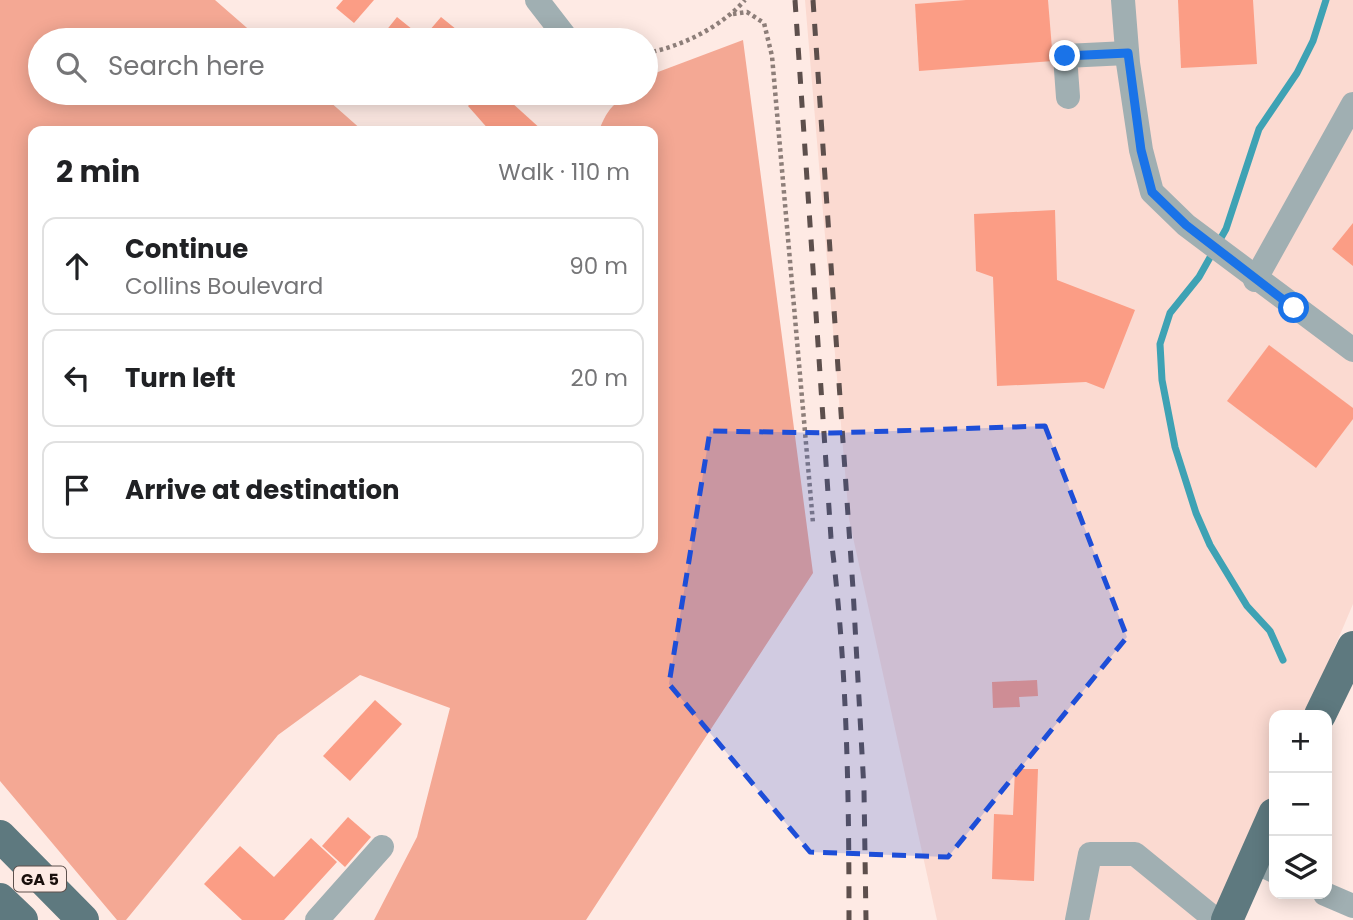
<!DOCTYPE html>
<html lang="en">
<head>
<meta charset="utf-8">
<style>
	body { margin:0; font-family:Poppins,sans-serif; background:#f2f2f2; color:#202124 }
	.controls { position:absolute; right:21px; bottom:21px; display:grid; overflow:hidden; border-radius:14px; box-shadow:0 4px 18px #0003 }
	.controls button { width:63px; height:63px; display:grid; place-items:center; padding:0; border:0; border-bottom:2px solid #e0e0e0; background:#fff; color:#202124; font:35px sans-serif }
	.stop { position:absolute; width:21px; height:21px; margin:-16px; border:5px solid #1a73e8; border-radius:50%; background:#fff }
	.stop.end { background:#1a73e8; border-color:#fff; box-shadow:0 2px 7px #0008 }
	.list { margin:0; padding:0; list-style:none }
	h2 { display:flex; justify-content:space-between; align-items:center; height:91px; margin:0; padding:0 28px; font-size:30px }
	h2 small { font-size:23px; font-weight:400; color:#757577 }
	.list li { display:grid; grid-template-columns:46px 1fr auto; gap:21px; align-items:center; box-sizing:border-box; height:98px; margin:0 14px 14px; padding:0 14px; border:2px solid #e0e0e0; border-radius:14px }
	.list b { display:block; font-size:26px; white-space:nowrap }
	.list p { margin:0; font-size:23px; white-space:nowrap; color:#757577 }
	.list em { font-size:23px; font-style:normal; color:#757577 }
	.icon { flex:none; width:38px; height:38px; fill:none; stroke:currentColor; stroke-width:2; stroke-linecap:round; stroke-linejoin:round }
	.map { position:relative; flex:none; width:1353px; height:920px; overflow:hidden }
	.search { position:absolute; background:#fff; box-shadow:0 4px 18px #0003; left:28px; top:28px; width:630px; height:77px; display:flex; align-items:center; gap:18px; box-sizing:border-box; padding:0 24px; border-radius:38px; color:#757577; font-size:26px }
	.panel { position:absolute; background:#fff; box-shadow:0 4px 18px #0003; left:28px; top:126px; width:630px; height:427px; border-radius:14px }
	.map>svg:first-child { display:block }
	.built { fill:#fbdad1 }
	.forest { fill:#f4a894 }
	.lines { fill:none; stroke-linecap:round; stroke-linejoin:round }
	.stream { stroke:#3ea2b4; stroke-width:7 }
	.building { fill:#fb9d85 }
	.path { stroke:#8d7e79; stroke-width:4.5; stroke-dasharray:3.5 3.5; stroke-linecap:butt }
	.minor { stroke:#a0afb2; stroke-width:24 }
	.major { stroke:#5e797f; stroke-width:32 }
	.rail { stroke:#5d4f4c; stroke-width:5; stroke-dasharray:12 12; stroke-linecap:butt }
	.route { stroke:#1a73e8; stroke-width:9 }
	.marked { fill:#1d4ed8; fill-opacity:0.2; stroke:#1d4ed8; stroke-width:5; stroke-dasharray:14 9; stroke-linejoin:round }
	.labels { text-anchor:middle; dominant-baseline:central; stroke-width:6; stroke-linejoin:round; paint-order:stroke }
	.shield { fill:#feeae4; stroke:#5e514d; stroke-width:2 }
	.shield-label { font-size:16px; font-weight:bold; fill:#1a0f0c }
</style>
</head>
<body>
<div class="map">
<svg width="1353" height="920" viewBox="0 0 1353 920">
	<rect width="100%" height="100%" fill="#feeae4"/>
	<path class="built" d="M805,0H1353V604L1306,715H1274V790L1216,920H937L849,519Z"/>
	<path class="forest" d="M0,0H215L261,40H40V93H320L363,131H33V548H653V131H599C607,108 620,93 646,93V81L658,72L743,40L813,573L586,920H374L417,837L450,708L360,675L278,735L126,920H117L0,781Z"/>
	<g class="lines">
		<path class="stream" d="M1283,660L1270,631L1247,606L1210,545L1196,513L1175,447L1162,380L1160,344L1170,313L1199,277L1226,229L1259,129L1297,73L1313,41L1326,0"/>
	</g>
	<g class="building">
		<path d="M343,0H374L354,23L336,8Z"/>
		<path d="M966,0H1048L1053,61L919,71L915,4Z"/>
		<path d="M1178,0H1253L1257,64L1181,68Z"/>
		<path d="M397,17L423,38L441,17L467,38L384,40L381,37Z"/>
		<path d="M481,93H501L543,131H490L468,106Z"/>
		<path d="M1055,210L1057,280L1135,310L1104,389L1086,382L997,386L993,277L976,271L974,214Z"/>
		<path d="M1353,223V266L1332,249Z"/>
		<path d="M1269,345L1353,408V419L1316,468L1227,401Z"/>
		<path d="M1037,680L1038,696L1019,697L1020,707L993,708L992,682Z"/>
		<path d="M375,700L402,724L350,781L323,756Z"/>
		<path d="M1015,769H1038L1034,881L992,879L994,814L1013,815Z"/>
		<path d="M348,817L371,837L345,867L322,846Z"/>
		<path d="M311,838L337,862L284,920H242L204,884L240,846L274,877Z"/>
	</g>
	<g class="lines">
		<g class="path">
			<path d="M733,14L747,12L764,23L772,56L813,523"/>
			<path d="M646,53C681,47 721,27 745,0"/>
		</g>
		<g class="minor">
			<path d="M537,0L568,40"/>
			<path d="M1123,0L1128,63L1141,150L1152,192L1186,225L1353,350"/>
			<path d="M1068,97L1065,56L1127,53"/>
			<path d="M1255,280L1353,104"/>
			<path d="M1253,861L1274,871"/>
			<path d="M1325,894L1353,906"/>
			<path d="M317,920L382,847"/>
			<path d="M1077,920L1090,854H1135L1216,920"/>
		</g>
		<g class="major">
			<path d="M1320,715L1353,647"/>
			<path d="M0,836L83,920"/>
			<path d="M0,899L22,920"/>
			<path d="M1227,920L1274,814"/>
		</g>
		<g class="rail">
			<path d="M795,0L831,538C847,664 849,793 849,920"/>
			<path d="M813,0L853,589L864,790L866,920"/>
		</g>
	</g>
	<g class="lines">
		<path class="route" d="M1065,56L1128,53L1141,150L1152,192L1186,225L1294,308"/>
	</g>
	<path class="marked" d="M1045,426L1127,637L948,857L810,852L669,684L710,431L831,433Z"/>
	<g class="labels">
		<rect class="shield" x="14" y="866.5" width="52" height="25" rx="5"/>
		<g class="shield-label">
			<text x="40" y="879">GA 5</text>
		</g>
	</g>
</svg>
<div class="controls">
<button>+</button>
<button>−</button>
<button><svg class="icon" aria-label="layers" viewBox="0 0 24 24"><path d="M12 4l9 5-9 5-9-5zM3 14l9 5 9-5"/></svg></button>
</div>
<div class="stop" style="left:1294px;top:308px"></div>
<div class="stop end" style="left:1065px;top:56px"></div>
<div class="search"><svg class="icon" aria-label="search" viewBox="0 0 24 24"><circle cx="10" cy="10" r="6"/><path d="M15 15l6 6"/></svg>Search here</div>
<section class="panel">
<h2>2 min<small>Walk · 110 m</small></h2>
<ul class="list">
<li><svg class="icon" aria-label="ahead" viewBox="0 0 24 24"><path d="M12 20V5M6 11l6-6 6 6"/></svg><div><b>Continue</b><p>Collins Boulevard</p></div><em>90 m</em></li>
<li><svg class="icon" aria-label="left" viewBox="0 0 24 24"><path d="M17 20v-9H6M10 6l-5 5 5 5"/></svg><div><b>Turn left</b></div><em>20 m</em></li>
<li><svg class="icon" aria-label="arrive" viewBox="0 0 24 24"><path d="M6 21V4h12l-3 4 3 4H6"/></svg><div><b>Arrive at destination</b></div></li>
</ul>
</section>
</div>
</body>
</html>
